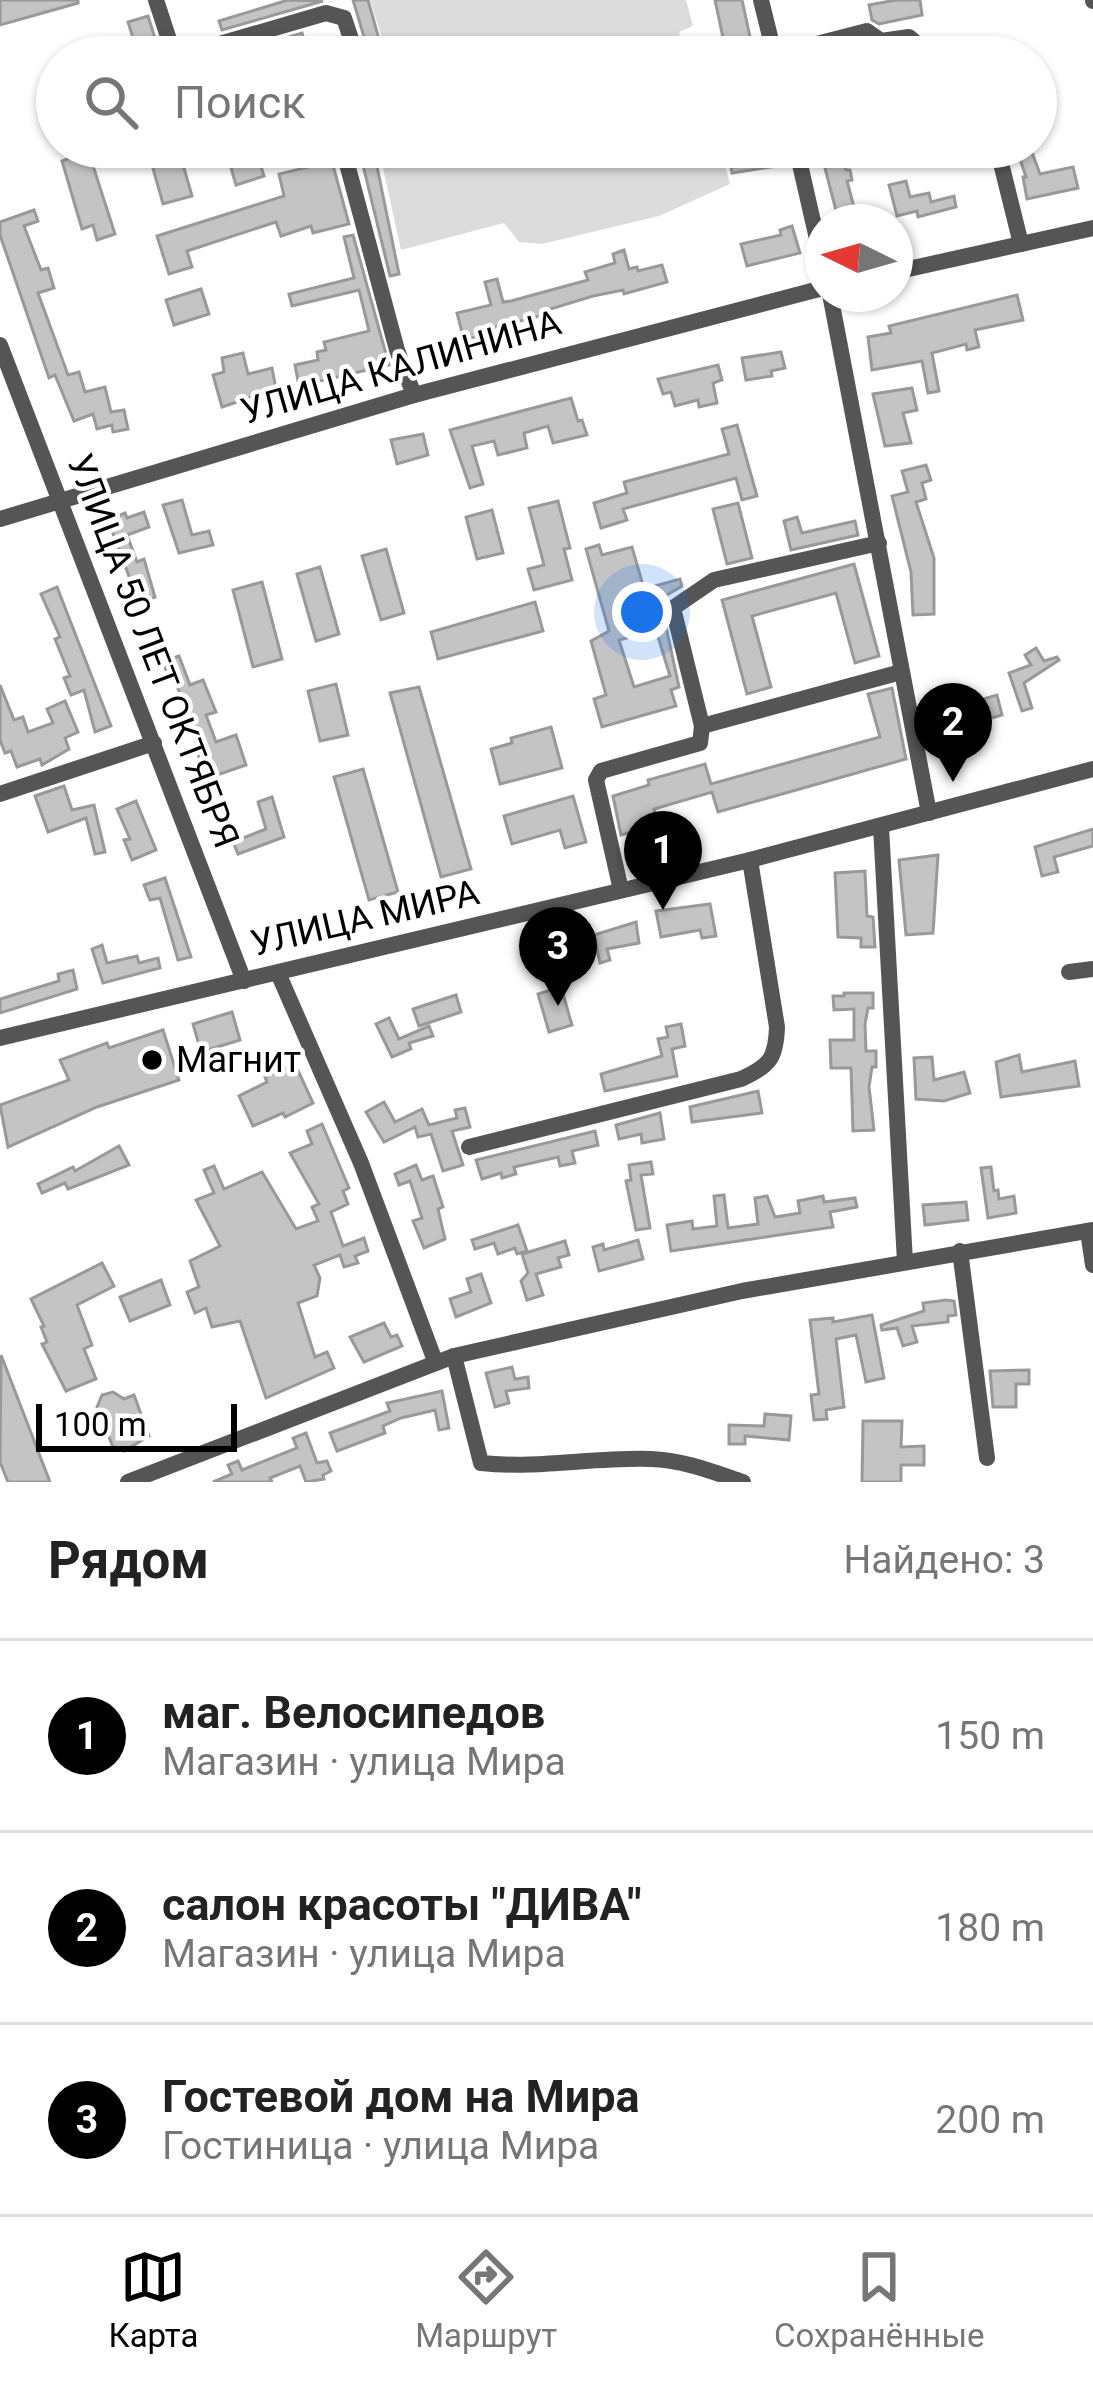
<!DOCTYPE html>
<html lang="ru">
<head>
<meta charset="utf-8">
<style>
	body { margin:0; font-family:Roboto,sans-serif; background:#f6f6f6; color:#222 }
	.compass { position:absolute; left:805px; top:204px; width:108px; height:108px; border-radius:50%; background:#fff; box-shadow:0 3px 9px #0004; rotate:275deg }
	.scale { position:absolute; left:36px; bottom:30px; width:201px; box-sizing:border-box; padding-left:12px; border:6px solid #000; border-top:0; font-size:33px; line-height:42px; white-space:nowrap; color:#000; -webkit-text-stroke:9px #fff; paint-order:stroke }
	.you { position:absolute; left:642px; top:612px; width:42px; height:42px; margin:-30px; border:9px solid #fff; border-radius:50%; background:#1a73e8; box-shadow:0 0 0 18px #1a73e833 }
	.badge { display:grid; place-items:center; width:78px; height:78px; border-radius:50%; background:#000; color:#fff; font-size:39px; font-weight:700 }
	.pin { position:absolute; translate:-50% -99px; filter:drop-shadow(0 3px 6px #0008) }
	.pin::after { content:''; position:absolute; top:63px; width:42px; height:36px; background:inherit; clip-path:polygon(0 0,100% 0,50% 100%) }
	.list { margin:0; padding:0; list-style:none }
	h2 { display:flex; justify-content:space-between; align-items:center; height:156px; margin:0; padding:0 48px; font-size:51px }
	h2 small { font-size:39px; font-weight:400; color:#767676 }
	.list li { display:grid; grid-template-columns:78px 1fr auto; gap:36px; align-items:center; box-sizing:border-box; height:192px; padding:0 48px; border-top:3px solid #e0e0e0 }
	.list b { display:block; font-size:45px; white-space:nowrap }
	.list p { margin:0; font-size:39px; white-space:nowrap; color:#767676 }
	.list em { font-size:39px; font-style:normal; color:#767676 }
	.icon { flex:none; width:66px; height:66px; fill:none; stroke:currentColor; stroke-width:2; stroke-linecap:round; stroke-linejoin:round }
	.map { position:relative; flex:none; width:1093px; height:1482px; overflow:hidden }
	.search { position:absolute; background:#fff; box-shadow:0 3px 9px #0004; left:36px; right:36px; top:36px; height:132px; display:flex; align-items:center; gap:30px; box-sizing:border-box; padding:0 42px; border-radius:66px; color:#767676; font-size:45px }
	.sheet { height:732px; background:#fff }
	nav { display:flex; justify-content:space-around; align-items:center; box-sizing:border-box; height:168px; border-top:3px solid #e0e0e0; background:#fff; font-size:33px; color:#767676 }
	nav a { display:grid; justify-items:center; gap:6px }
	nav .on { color:#000 }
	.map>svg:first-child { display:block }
	.green { fill:#dcdcdc }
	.building { fill:#c4c4c4; stroke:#999; stroke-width:3; fill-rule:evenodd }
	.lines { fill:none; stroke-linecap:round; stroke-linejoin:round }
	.minor { stroke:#555; stroke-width:16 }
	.poi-dot { fill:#000; stroke:#fff; stroke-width:4.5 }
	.labels { text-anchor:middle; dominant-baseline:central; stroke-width:9; stroke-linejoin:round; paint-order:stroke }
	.street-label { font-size:36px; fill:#000; stroke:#fff }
	.poi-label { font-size:36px; fill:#000; stroke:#fff; text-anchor:start }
</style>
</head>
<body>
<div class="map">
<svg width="1093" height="1482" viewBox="0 0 1093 1482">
	<rect width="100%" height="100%" fill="#fff"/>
	<g class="green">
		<path d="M370,0H686L693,26L679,32L685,57H388Z"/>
		<path d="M406,147H720L730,184L659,216L542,244L519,242L504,223L401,250L381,159Z"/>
	</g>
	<g class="building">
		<path d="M0,0H78V3L0,25Z"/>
		<path d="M288,0L323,1L222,30L219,21Z"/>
		<path d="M353,0H368L384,57H370Z"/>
		<path d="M715,0H742L752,46L726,52Z"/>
		<path d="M896,0H920L922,15L879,24L872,20L869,5Z"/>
		<path d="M148,16L161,57H139L128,22Z"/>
		<path d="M302,33L309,57H279L275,46L238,57H221Z"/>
		<path d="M73,147H87L115,234L97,240L93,225L82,229L62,161L76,156Z"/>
		<path d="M147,147H178L192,196L163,204Z"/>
		<path d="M225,147H255L264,176L236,185Z"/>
		<path d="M307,147H328L349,224L313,233L311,226L281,236L276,222L187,251L192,267L169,274L157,236L284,196L279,174L313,166Z"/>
		<path d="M373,147L399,274L390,276L361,157L363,148Z"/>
		<path d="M750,147H773L777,166L732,173L728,151Z"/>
		<path d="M838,147L846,170H850L852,180L847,181L857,218L843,222H839L820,149Z"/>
		<path d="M1016,147H1030L1040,174L1073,167L1078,188L1027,199L1023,177H1026Z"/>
		<path d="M906,181L910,197L929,193L931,202L954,196L956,207L918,217L917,211L897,216L889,185Z"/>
		<path d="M34,210L38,221L24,226L41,270L48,268L54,288L38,293L68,375L79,372L85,392L105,387L111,412L124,410L128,429L113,432L112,425L97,429L93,414L74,421L55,375L49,378L0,235V222Z"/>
		<path d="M792,226L800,253L747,266L741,244L781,235L780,230Z"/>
		<path d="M353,235L389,365L299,386L295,365L318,360L317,352L326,350L324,342L369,331L359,290L292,306L289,294L354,278L344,237Z"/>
		<path d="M624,250L629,269L637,267L638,271L662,265L667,282L624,294L623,290L593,296L547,310L548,314L492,328L494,333L464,340L457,313L491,305L485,282L497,279L503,302L511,301L588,280L585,272L615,263L613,254Z"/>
		<path d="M201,289L209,314L174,325L166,300Z"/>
		<path d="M1017,295L1023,320L975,330L979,347L967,350L966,344L932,353L939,391L928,393L922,361L872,370L868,337L891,333L889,326Z"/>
		<path d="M781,352L785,368L771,371L772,376L746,380L742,358Z"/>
		<path d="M243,353L248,374L272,368L276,389L222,407L213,375L224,372L222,358Z"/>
		<path d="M718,365L722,380L713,383L717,403L699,407L698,400L675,406L671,392L663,394L658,379Z"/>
		<path d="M912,388L917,410L903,413L911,443L885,446L873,394Z"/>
		<path d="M571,398L578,421L582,420L587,435L553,443L548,426L524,433L527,448L498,455L494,441L472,446L483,484L470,488L450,430Z"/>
		<path d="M737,425L757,496L742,500L736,478L623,509L627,520L601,528L594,503L627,493L624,482L729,454L722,429Z"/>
		<path d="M423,434L428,455L397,464L391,440Z"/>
		<path d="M926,465L931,480L922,483L926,499L916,502L934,558V614L913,615L911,572L892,496L908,492L902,471Z"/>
		<path d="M182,500L192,535L209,531L213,545L179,553L163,505Z"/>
		<path d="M558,501L570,548L564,549L572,580L534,590L528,569L544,565L529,508Z"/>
		<path d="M738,503L752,558L727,564L713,509Z"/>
		<path d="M492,510L503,553L477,559L466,517Z"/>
		<path d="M144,512L149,527L127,535L137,562L144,559L155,597L139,603L108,520L125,513L127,518Z"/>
		<path d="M797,517L802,533L855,521L858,535L791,550L784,521Z"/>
		<path d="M599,545L602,555L632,547L644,589L680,579L682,586L660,599L679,687L671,690L676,706L602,727L594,699L606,695L591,641L609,631L586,549ZM656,630L670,676L634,687L619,640Z"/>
		<path d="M386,549L404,613L381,620L362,556Z"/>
		<path d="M854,564L879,656L855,663L836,593L752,616L771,687L747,694L722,600Z"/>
		<path d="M320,567L339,634L316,641L297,574Z"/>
		<path d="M262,582L282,659L253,667L233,590Z"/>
		<path d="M57,587L111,726L95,732L84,690L71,695L64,678L70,676L55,639L60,637L41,594Z"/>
		<path d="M535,602L543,631L438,659L431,632Z"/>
		<path d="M1036,648L1044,661L1057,657L1059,660L1024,683L1032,708L1022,711L1009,673L1031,665L1025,655Z"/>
		<path d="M179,656L190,685L203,680L216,712L206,715L216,742L236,735L246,765L214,776L208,759L200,762L191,720L171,672L167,673L163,662Z"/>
		<path d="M336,684L348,735L320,741L308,691Z"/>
		<path d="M0,685L14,720L23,717L28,732L53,723L47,709L65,701L78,732L65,738L69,749L42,765L40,759L17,767L11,751L5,753L0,740Z"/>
		<path d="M419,687L471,869L441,877L390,693Z"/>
		<path d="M892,688L906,759L718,812L712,792L654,809L658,824L621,835L613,796L649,785L648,780L705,764L711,784L880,737L868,694Z"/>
		<path d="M997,695L1002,715L929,736L924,716Z"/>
		<path d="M551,727L562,768L500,784L491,749L512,743L511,738Z"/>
		<path d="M363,769L398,892L369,900L334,777Z"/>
		<path d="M64,786L72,810L94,805L105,852L95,854L86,818L48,832L35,796Z"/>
		<path d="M573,796L586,842L565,848L560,830L512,844L504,816Z"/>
		<path d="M272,797L284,837L238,854L233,842L266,829L258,802Z"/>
		<path d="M136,801L156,850L132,860L124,840L130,839L117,809Z"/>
		<path d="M1093,829V846L1054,857L1058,872L1042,876L1035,847Z"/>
		<path d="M938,855L933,933L906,935L899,860Z"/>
		<path d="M865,871L867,916L873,917L875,947H861V938L838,937L835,873Z"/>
		<path d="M165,878L191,957L178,960L160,898L150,900L144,885Z"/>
		<path d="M710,904L716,936L702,938L700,930L661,937L656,911Z"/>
		<path d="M636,922L639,943L607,949L610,960L600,963L594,935Z"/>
		<path d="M102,945L107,963L137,956L139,963L158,958L160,968L103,983L92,949Z"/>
		<path d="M73,970L77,989L0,1013V999L59,981L58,974Z"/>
		<path d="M561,987L572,1025L549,1032L538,994Z"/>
		<path d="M844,993H873V1008H868L865,1024L866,1051H876V1067H872L869,1087L874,1130L853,1131L851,1068H831L830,1040H854V1009L834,1010L833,996H844Z"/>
		<path d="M456,995L461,1012L419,1026L413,1009Z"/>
		<path d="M232,1012L240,1040L201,1052L193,1024Z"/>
		<path d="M389,1018L399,1039L429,1026L433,1036L409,1043L411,1049L392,1057L376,1024Z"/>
		<path d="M681,1024L685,1046L672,1049L677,1076L605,1091L601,1074L662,1056L658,1039L668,1037L666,1027Z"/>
		<path d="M163,1030L179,1080L97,1107L8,1147L0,1105L69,1080L60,1060L107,1043L109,1048Z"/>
		<path d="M1019,1055L1022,1072L1075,1061L1079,1086L1001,1097L996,1062Z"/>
		<path d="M932,1057L934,1080L964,1072L970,1093L944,1101L916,1099L914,1058Z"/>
		<path d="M295,1064L313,1103L285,1117L283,1113L253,1126L239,1096L267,1082L265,1077Z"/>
		<path d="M758,1091L762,1113L692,1122L690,1107Z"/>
		<path d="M384,1102L395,1122L422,1109L429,1125L457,1118L455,1110L465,1108L470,1127L452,1131L463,1165L443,1171L431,1134L418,1137L415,1127L384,1142L366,1112Z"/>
		<path d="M660,1113L664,1139L642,1143L641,1134L619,1139L616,1125Z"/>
		<path d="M322,1124L349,1188L343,1191L348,1204L331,1212L343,1246L364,1238L368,1251L355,1256L358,1263L344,1267L340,1255L314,1265L320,1278L317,1296L298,1303L315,1357L327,1352L334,1368L266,1398L240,1321L212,1327L206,1308L195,1313L187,1292L199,1287L190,1261L220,1246L196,1200L214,1193L204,1170L214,1166L224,1189L262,1172L296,1229L318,1221L312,1207L319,1204L290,1153L312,1144L307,1131Z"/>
		<path d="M595,1131L598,1145L572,1151L575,1163L560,1166L558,1157L514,1167L516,1174L502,1178L501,1173L482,1179L476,1160Z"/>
		<path d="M119,1146L129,1165L68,1189L65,1183L42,1193L38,1184L73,1167L75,1171Z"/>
		<path d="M651,1162L653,1174L641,1175L650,1228L636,1230L626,1181L631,1180L629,1165Z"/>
		<path d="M416,1165L422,1180L433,1176L443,1207L438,1209L445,1239L424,1248L413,1221L422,1218L410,1181L399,1185L395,1174Z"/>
		<path d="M991,1167L994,1191L998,1190L999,1199L1014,1196L1016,1213L988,1218L981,1168Z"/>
		<path d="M724,1195L728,1228L758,1224L755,1198L767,1196L775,1217L800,1213L798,1201L823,1196L824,1202L855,1198L857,1207L830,1212L833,1227L671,1251L667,1225L692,1221L693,1229L717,1226L714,1196Z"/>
		<path d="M966,1202L968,1220L925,1225L923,1205Z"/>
		<path d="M518,1225L527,1251L517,1254L515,1248L498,1254L494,1243L475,1249L472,1240Z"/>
		<path d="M638,1240L643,1259L599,1271L593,1247L603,1244L604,1250Z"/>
		<path d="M565,1241L569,1255L558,1258L561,1267L536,1274L543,1295L527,1300L521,1281L528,1273L522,1254Z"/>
		<path d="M102,1263L114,1286L77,1305L92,1345L84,1349L96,1379L66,1391L42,1344L47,1342L41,1327L44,1326L31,1299Z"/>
		<path d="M481,1274L491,1303L456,1317L450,1299L471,1292L467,1279Z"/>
		<path d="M161,1280L170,1305L130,1321L120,1297Z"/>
		<path d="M946,1300L954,1301L956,1315L948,1316V1322L912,1326L917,1342L903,1346L897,1328L882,1330L881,1325L924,1311L923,1303Z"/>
		<path d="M872,1315L884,1378L866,1382L856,1335L836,1339L844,1407L826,1410L827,1419L814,1420L811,1395L819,1394L810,1320L833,1318V1322Z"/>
		<path d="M384,1323L391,1337L397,1335L402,1346L364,1362L350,1337Z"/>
		<path d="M1,1355L50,1482H8L0,1462Z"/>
		<path d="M512,1367L515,1379L528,1377L529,1388L506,1391L509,1403L495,1407L486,1373Z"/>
		<path d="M1029,1370V1384H1016V1407H993L990,1371Z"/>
		<path d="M442,1391L449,1428L439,1430L435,1410L401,1418L383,1426L385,1433L337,1451L330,1433L390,1411L387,1403Z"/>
		<path d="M113,1392L124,1399L134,1395L149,1436L124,1451L113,1447L97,1407L102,1395Z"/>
		<path d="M765,1414L791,1416L789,1440L745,1436V1444H729V1425L764,1426Z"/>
		<path d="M863,1421H902L901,1447L924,1446V1465H901V1482H862Z"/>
		<path d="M306,1433L317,1463L327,1461L331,1471L323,1475L324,1479L306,1482L300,1466L270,1478L272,1482H213L232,1474L228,1465L238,1461L242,1470L297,1448L293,1438Z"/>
	</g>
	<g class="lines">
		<g class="minor">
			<path d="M156,0L174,55"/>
			<path d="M761,0L775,57"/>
			<path d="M1093,0V1"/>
			<path d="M774,55L867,31L881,41L909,37L916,43L920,57"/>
			<path d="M175,57L326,13L344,18L357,57"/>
			<path d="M351,147L346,160L397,350L414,395"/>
			<path d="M796,147L823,265"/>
			<path d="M997,147L1021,244"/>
			<path d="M895,272L1093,228"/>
			<path d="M830,294L929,813"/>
			<path d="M0,345L244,981"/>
			<path d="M0,519L414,395L823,288"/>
			<path d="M702,726L673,608L714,580L879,543"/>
			<path d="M0,794L154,743"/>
			<path d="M881,827L905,1262"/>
			<path d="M621,890L596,780L601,771L700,743L702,726L901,672"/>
			<path d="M1069,972L1093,969"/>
			<path d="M278,973L361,1163L435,1361"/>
			<path d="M0,1038L750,860L1093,769"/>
			<path d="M469,1147L741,1079C770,1066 776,1058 777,1027L750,860"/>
			<path d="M1088,1231L1093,1265"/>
			<path d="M960,1251L987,1458"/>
			<path d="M454,1356L481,1463C538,1469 594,1457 651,1459C683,1460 713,1472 743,1482"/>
			<path d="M128,1482L454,1356L742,1291L1093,1230"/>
		</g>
	</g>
	<circle class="poi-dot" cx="152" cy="1060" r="12"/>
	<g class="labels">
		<g class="street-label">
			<text transform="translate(401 367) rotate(-16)">УЛИЦА КАЛИНИНА</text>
			<text transform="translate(153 651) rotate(69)">УЛИЦА 50 ЛЕТ ОКТЯБРЯ</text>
			<text transform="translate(365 918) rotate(-13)">УЛИЦА МИРА</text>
		</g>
		<g class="poi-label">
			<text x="176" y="1060">Магнит</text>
		</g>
	</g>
</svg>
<svg class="compass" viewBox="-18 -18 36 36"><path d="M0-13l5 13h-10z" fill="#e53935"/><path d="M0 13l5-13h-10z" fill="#767676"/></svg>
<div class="scale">100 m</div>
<div class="you"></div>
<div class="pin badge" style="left:663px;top:910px">1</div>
<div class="pin badge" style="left:953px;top:782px">2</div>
<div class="pin badge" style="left:558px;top:1006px">3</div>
<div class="search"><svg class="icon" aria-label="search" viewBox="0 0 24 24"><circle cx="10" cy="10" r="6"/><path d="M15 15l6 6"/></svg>Поиск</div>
</div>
<section class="sheet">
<h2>Рядом<small>Найдено: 3</small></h2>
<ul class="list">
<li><span class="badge">1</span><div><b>маг. Велосипедов</b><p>Магазин · улица Мира</p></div><em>150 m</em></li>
<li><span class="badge">2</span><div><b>салон красоты &quot;ДИВА&quot;</b><p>Магазин · улица Мира</p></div><em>180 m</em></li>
<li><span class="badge">3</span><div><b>Гостевой дом на Мира</b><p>Гостиница · улица Мира</p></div><em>200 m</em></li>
</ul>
</section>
<nav>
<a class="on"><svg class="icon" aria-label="map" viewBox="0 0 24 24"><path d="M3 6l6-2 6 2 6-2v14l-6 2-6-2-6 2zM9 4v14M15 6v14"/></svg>Карта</a>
<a><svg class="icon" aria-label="directions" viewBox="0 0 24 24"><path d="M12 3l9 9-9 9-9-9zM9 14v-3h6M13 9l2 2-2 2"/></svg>Маршрут</a>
<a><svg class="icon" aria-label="saved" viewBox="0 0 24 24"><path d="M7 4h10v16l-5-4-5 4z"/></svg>Сохранённые</a>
</nav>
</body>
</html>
